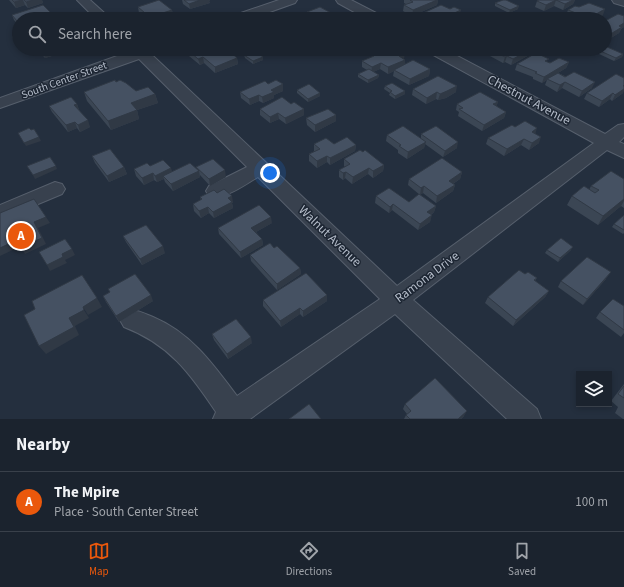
<!DOCTYPE html>
<html lang="en">
<head>
<meta charset="utf-8">
<style>
	body { margin:0; font-family:"Source Sans 3",sans-serif; background:#242b36; color:#f1f3f6 }
	.controls { position:absolute; right:12px; bottom:12px; display:grid; overflow:hidden; border-radius:0px; box-shadow:0 2px 6px #0003 }
	.controls button { width:36px; height:36px; display:grid; place-items:center; padding:0; border:0; border-bottom:1px solid #39404a; background:#1b232e; color:#f1f3f6; font:20px sans-serif }
	.you { position:absolute; left:270px; top:173px; width:14px; height:14px; margin:-10px; border:3px solid #fff; border-radius:50%; background:#1a73e8; box-shadow:0 0 0 6px #1a73e833 }
	.badge { display:grid; place-items:center; width:26px; height:26px; border-radius:50%; background:#ea580c; color:#fff; font-size:13px; font-weight:700 }
	.pin { position:absolute; translate:-50% -50%; border:2px solid #fff; box-shadow:0 1px 4px #0006 }
	.list { margin:0; padding:0; list-style:none }
	h2 { display:flex; justify-content:space-between; align-items:center; height:52px; margin:0; padding:0 16px; font-size:17px }
	h2 small { font-size:13px; font-weight:400; color:#a0a4aa }
	.list li { display:grid; grid-template-columns:26px 1fr auto; gap:12px; align-items:center; box-sizing:border-box; height:60px; padding:0 16px; border-top:1px solid #39404a }
	.list b { display:block; font-size:15px; white-space:nowrap }
	.list p { margin:0; font-size:13px; white-space:nowrap; color:#a0a4aa }
	.list em { font-size:13px; font-style:normal; color:#a0a4aa }
	.icon { flex:none; width:22px; height:22px; fill:none; stroke:currentColor; stroke-width:2; stroke-linecap:round; stroke-linejoin:round }
	.map { position:relative; flex:none; width:624px; height:419px; overflow:hidden }
	.search { position:absolute; background:#1b232e; box-shadow:0 2px 6px #0003; left:12px; right:12px; top:12px; height:44px; display:flex; align-items:center; gap:10px; box-sizing:border-box; padding:0 14px; border-radius:22px; color:#a0a4aa; font-size:15px }
	.sheet { height:112px; background:#1b232e }
	nav { display:flex; justify-content:space-around; align-items:center; box-sizing:border-box; height:56px; border-top:1px solid #39404a; background:#1b232e; font-size:11px; color:#a0a4aa }
	nav a { display:grid; justify-items:center; gap:2px }
	nav .on { color:#ea580c }
	.map>svg:first-child { display:block }
	.lines { fill:none; stroke-linecap:round; stroke-linejoin:round }
	.minor-casing { stroke:#565f6c; stroke-width:2 }
	.minor { fill:#38414e; fill-rule:evenodd }
	.wall { fill:#3b4654 }
	.shaded-wall { fill:#303945 }
	.building { fill:#455162; stroke:#303945 }
	.labels { text-anchor:middle; dominant-baseline:central; stroke-width:3; stroke-linejoin:round; paint-order:stroke }
	.far-street-label { font-size:11px; fill:#b4bcc9; stroke:#1d2633 }
	.street-label { font-size:13px; fill:#b4bcc9; stroke:#1d2633 }
</style>
</head>
<body>
<div class="map">
<svg width="624" height="419" viewBox="0 0 624 419">
	<rect width="100%" height="100%" fill="#242f3e"/>
	<g class="lines">
		<defs>
			<g id="minor">
				<path d="M77,0H90L111,19H96Z"/>
				<path d="M279,0H297L295,3L250,19H230L232,16Z"/>
				<path d="M336,0H351L382,16L384,19H367L338,3Z"/>
				<path d="M612,0H624V6L614,3Z"/>
				<path d="M130,49H159L157,52L151,54L397,286L594,143L428,52L426,49H444L605,134L618,125L624,124V137L619,142L624,144V158L607,150L413,300L537,409L541,419H507L395,314L250,419H213L216,412C190,373 169,344 124,327L120,320L124,313C135,308 141,312 153,317C191,333 213,364 237,396L380,299L258,177C244,185 225,200 209,196L206,191L209,186L247,167L139,59L0,108V98L131,51Z"/>
				<path d="M55,182L62,184L65,189L62,194L0,220V205Z"/>
			</g>
		</defs>
		<use href="#minor" class="minor-casing"/>
		<use href="#minor" class="minor"/>
	</g>
	<g class="wall">
		<path d="M9,0H42L43,3L28,8L25,5L16,8Z"/>
		<path d="M182,0H210V1H209L210,3L190,9L183,4Z"/>
		<path d="M404,0H438L437,5L412,16L403,11L404,5L406,4L404,3Z"/>
		<path d="M539,0H575L573,4L563,10L554,6L544,11L535,7L537,1Z"/>
		<path d="M495,3L518,9L509,13L495,6Z"/>
		<path d="M138,7L172,10L173,16L163,19H140L139,15H141L139,13Z"/>
		<path d="M579,7L603,15L596,19H575L566,15L568,10Z"/>
		<path d="M307,12L333,19L309,18H307Z"/>
		<path d="M421,14L459,16L458,17L462,19H420Z"/>
		<path d="M12,15L19,19V26L14,20Z"/>
		<path d="M624,16V27L621,29L619,33L606,41L605,40V21Z"/>
		<path d="M37,49H82L65,55L62,53L45,58Z"/>
		<path d="M349,49H372L361,56Z"/>
		<path d="M475,49H485L480,51Z"/>
		<path d="M188,50L237,58L238,64L215,73L204,63L200,65L189,56Z"/>
		<path d="M491,50L531,54L511,65L505,62L503,63L490,56Z"/>
		<path d="M598,50L623,54L622,57L614,61L597,53Z"/>
		<path d="M372,54L404,59L405,60V65L430,69L429,76L409,85L393,76L394,71L388,74L380,69L373,72L379,75L378,78L368,83L358,77V74L367,70L362,67V61L372,57Z"/>
		<path d="M244,55L263,57V60L253,64L245,58Z"/>
		<path d="M569,62L566,68L558,73L592,88L579,97L562,88L557,92L545,85L547,80L542,83L533,79V77L515,70L517,64Z"/>
		<path d="M116,82L136,91L155,94L158,103L137,110L139,119L111,130L87,101L84,92Z"/>
		<path d="M268,84L283,91L274,95V98L263,103L259,101L250,105L241,98L240,92Z"/>
		<path d="M385,86L405,91V94L395,99L389,95L390,93L384,89Z"/>
		<path d="M413,89L456,92L446,98L438,100L436,99L426,104L412,95Z"/>
		<path d="M297,90L320,96L308,102L297,93Z"/>
		<path d="M587,93H623L612,101L610,99L599,107L584,99Z"/>
		<path d="M498,102L496,106L506,112L504,118L482,131L458,116L459,112L456,110L457,104Z"/>
		<path d="M77,104L79,110L90,127L80,132L77,128L68,132L52,112L49,106Z"/>
		<path d="M291,104L304,109V115L286,124L279,119L270,123L260,115V109Z"/>
		<path d="M336,115V121L315,132L307,125L306,118Z"/>
		<path d="M515,127L535,134L539,143L529,150L521,145L504,156L486,144L488,138Z"/>
		<path d="M421,134L457,148L443,157L425,144L424,148L407,159L398,153V150L386,141L387,135L421,138Z"/>
		<path d="M314,144L356,145L355,151L330,165L327,162L317,168L309,161V154L315,151H314Z"/>
		<path d="M92,156L124,167L127,174L109,182L95,163Z"/>
		<path d="M344,159L384,165L383,171L373,178L368,174L352,184L345,178L343,180L339,177V170L345,167L344,166Z"/>
		<path d="M150,166L172,171L197,169L196,167L226,177L210,186L200,175V177L173,191L165,182L164,179L157,182L154,180L144,185L136,176L134,169Z"/>
		<path d="M462,172L460,179L453,184L455,185L453,191L436,203L423,193L420,195L408,185L409,179Z"/>
		<path d="M624,179V208L621,206L598,225L567,205L572,196L589,190L591,186Z"/>
		<path d="M217,193L233,202L232,203L233,208L214,218L209,213L201,218L194,211L193,204L201,200L200,197Z"/>
		<path d="M376,196L409,202L436,206L434,212L431,215L430,222L418,230L392,210L389,213L375,203Z"/>
		<path d="M624,215V233L623,234L612,227L614,224Z"/>
		<path d="M272,223L256,232L262,239L263,245L241,258L219,234L218,228Z"/>
		<path d="M123,236L165,253L142,265L126,242Z"/>
		<path d="M274,248L300,268L301,274L277,290L251,261L250,255Z"/>
		<path d="M547,250H571L558,262L545,253Z"/>
		<path d="M525,274L537,278L535,281L549,291L545,297L513,326L485,303L488,297Z"/>
		<path d="M606,279L583,305L558,287L561,281Z"/>
		<path d="M110,292L153,301L119,322L106,302L103,296Z"/>
		<path d="M327,295V301L303,317L300,314L281,327L263,306V300Z"/>
		<path d="M624,306V333L621,337L596,318L600,312Z"/>
		<path d="M212,334L252,343L228,359L214,340Z"/>
		<path d="M624,384V419H623L615,413L618,407L611,401Z"/>
		<path d="M405,404L464,416L461,419H404L406,415L407,414L403,409Z"/>
	</g>
	<g class="shaded-wall">
		<path d="M22,0H23L25,5L16,8L14,2Z"/>
		<path d="M33,0H42L43,3L28,8L26,2Z"/>
		<path d="M200,0H210V1H209L210,3L190,9L189,4Z"/>
		<path d="M437,0H438L437,5L412,16L413,10Z"/>
		<path d="M556,0L554,6L544,11L546,5Z"/>
		<path d="M573,0H575L573,4L563,10L565,4Z"/>
		<path d="M519,6L518,9L509,13L510,10Z"/>
		<path d="M605,9L603,15L596,19H589Z"/>
		<path d="M172,10L173,16L163,19H144Z"/>
		<path d="M461,10L459,16L453,19H441Z"/>
		<path d="M333,14V19H322Z"/>
		<path d="M53,15L54,19H39Z"/>
		<path d="M624,23V27L621,29L619,33L606,41L609,35L619,26Z"/>
		<path d="M19,41V45H18L16,42Z"/>
		<path d="M53,49H61L62,53L45,58L43,52Z"/>
		<path d="M62,49H82L65,55Z"/>
		<path d="M363,49H372L361,56V50Z"/>
		<path d="M480,49H485L480,51Z"/>
		<path d="M531,49H532L531,54L511,65L513,59Z"/>
		<path d="M405,53L404,59L399,56Z"/>
		<path d="M623,54L622,57L614,61L616,58Z"/>
		<path d="M507,56L505,62L503,63L505,57Z"/>
		<path d="M203,57L204,63L200,65L198,59Z"/>
		<path d="M263,57V60L253,64V61Z"/>
		<path d="M237,58L238,64L215,73V67Z"/>
		<path d="M405,60V66L394,70V71L388,74V67Z"/>
		<path d="M569,62L566,68L548,79H547V80L542,83L544,77Z"/>
		<path d="M381,63L380,69L371,73L372,67Z"/>
		<path d="M430,69L429,76L409,85L410,79Z"/>
		<path d="M379,75L378,78L368,83V80Z"/>
		<path d="M565,82L562,88L557,92L560,85Z"/>
		<path d="M595,82L592,88L579,97L582,91Z"/>
		<path d="M283,84V91L274,95V98L263,103L262,97L271,90Z"/>
		<path d="M624,85V91L623,93L612,101L615,95Z"/>
		<path d="M457,86L456,92L446,98L438,100L440,94Z"/>
		<path d="M405,91V94L395,99V96Z"/>
		<path d="M437,92L436,99L426,104L427,98Z"/>
		<path d="M320,93V96L308,102V99Z"/>
		<path d="M613,93L610,99L599,107L602,101Z"/>
		<path d="M155,94L158,103L137,110L139,119L111,130L108,121L131,103Z"/>
		<path d="M259,95V101L250,105L249,99Z"/>
		<path d="M498,102L496,108L493,104Z"/>
		<path d="M77,104L79,110L76,111L74,105Z"/>
		<path d="M304,109V115L286,124L285,118Z"/>
		<path d="M506,112L504,118L482,131L484,125Z"/>
		<path d="M278,113L279,119L270,123V117Z"/>
		<path d="M336,115V121L315,132V125Z"/>
		<path d="M88,120L90,127L80,132L78,125Z"/>
		<path d="M75,122L77,128L68,132L66,125Z"/>
		<path d="M537,128L535,135L532,132Z"/>
		<path d="M39,137L41,141L26,146L24,143Z"/>
		<path d="M541,137L539,143L529,150L532,143Z"/>
		<path d="M524,139L521,145L504,156L507,149Z"/>
		<path d="M426,142L424,148L407,159L408,152Z"/>
		<path d="M458,142L457,148L443,157L445,151Z"/>
		<path d="M356,145L355,151L330,165V158Z"/>
		<path d="M327,156V162L317,168V161Z"/>
		<path d="M384,165L383,171L373,178V171Z"/>
		<path d="M56,166L57,169L35,179L33,175Z"/>
		<path d="M124,167L127,174L109,182L107,176Z"/>
		<path d="M171,168L173,174L163,176L164,179L157,182L155,176Z"/>
		<path d="M369,168L368,174L352,184L353,177Z"/>
		<path d="M225,170L226,177L210,186L209,179Z"/>
		<path d="M199,171L200,177L173,191L171,184Z"/>
		<path d="M346,172L345,178L343,180V173Z"/>
		<path d="M462,172L460,179L448,187L449,181Z"/>
		<path d="M153,173L154,180L144,185L142,178Z"/>
		<path d="M455,185L453,191L436,203L437,196Z"/>
		<path d="M424,186L423,193L420,195L421,188Z"/>
		<path d="M232,196L233,202L232,203L233,208L214,218L213,212L228,198Z"/>
		<path d="M624,199V201L621,206L598,225L603,216Z"/>
		<path d="M393,204L392,210L389,213L390,207Z"/>
		<path d="M436,206L434,212L426,218L427,212Z"/>
		<path d="M208,207L209,213L201,218L199,211Z"/>
		<path d="M432,215L430,222L418,230L420,224Z"/>
		<path d="M46,217L50,223L38,228L46,244L25,254L21,247L34,222Z"/>
		<path d="M271,217L272,223L252,234L251,228Z"/>
		<path d="M262,239L263,245L241,258L240,252Z"/>
		<path d="M17,240L21,246L0,256V248Z"/>
		<path d="M163,246L165,253L142,265L140,259Z"/>
		<path d="M573,247L571,250L558,262L560,258Z"/>
		<path d="M72,249L75,255L65,260L67,263L50,271L47,265L62,254Z"/>
		<path d="M300,268L301,274L277,290V284Z"/>
		<path d="M611,272L606,279L583,305L587,299Z"/>
		<path d="M549,291L545,297L513,326L516,320Z"/>
		<path d="M151,295L153,301L119,322L116,316Z"/>
		<path d="M327,295V301L303,317V311Z"/>
		<path d="M97,298L102,307L88,315L83,307Z"/>
		<path d="M300,308V314L281,327L280,321Z"/>
		<path d="M84,310L89,318L75,326L79,335L46,354L39,346L69,318Z"/>
		<path d="M251,337L252,343L228,359L227,354Z"/>
		<path d="M467,411L464,416L461,419H458Z"/>
	</g>
	<g class="building">
		<path d="M12,0H22L14,2Z"/>
		<path d="M24,0H33L26,2Z"/>
		<path d="M159,0L172,10L144,19L139,15L145,13L138,7Z"/>
		<path d="M184,0H200L189,4Z"/>
		<path d="M410,0H437L413,10L404,5L413,2Z"/>
		<path d="M503,0H506L519,6L510,10L495,3Z"/>
		<path d="M539,0H573L565,4L556,0L546,5L537,1Z"/>
		<path d="M589,3L605,9L589,18L568,10L575,6L579,7Z"/>
		<path d="M43,5L53,15L39,19H25L24,18L19,19V20L17,21L12,15Z"/>
		<path d="M441,5L450,9L454,7L461,10L441,19H431L421,14Z"/>
		<path d="M320,7L333,14L322,19H307L315,16L307,12Z"/>
		<path d="M618,14L624,16V23L619,26L622,27L609,35L605,33V21Z"/>
		<path d="M526,15L536,19H517Z"/>
		<path d="M458,17L462,19H451Z"/>
		<path d="M19,35V41L16,42L12,37Z"/>
		<path d="M605,46L623,54L616,58L598,50L600,49H605Z"/>
		<path d="M40,49H53L43,52Z"/>
		<path d="M191,49H227L237,58L215,67L203,57L198,59L188,50Z"/>
		<path d="M383,49H395L405,53L399,56L405,60L388,67L381,63L372,67L362,61L374,56L372,54Z"/>
		<path d="M494,49H531L513,59L507,56L505,57L491,50Z"/>
		<path d="M255,51L263,57L253,61L244,55Z"/>
		<path d="M536,53L549,59L545,61L550,63L559,58L569,62L544,77L535,73L537,72L517,64Z"/>
		<path d="M413,60L430,69L410,79L394,70Z"/>
		<path d="M369,69L379,75L368,80L358,74Z"/>
		<path d="M574,72L595,82L582,91L565,82L560,85L547,79L558,73L565,77Z"/>
		<path d="M616,74L624,78V85L623,86H624V89L615,95L613,93L602,101L587,93Z"/>
		<path d="M438,76L457,86L447,91L440,94L437,92L427,98L413,89Z"/>
		<path d="M115,80L116,82L120,80L126,83L136,91L148,87L155,94L131,103L137,110L108,121L84,92Z"/>
		<path d="M276,80L283,84L271,90L274,92L262,97L259,95L249,99L240,92L265,81L268,84Z"/>
		<path d="M392,83L405,91L395,96L390,92L392,91L385,86Z"/>
		<path d="M309,84L320,93L308,99L297,90Z"/>
		<path d="M480,92L498,102L493,104L506,112L484,125L459,109L463,108L457,104Z"/>
		<path d="M71,97L77,104L74,105L88,120L78,125L75,122L66,125L49,106Z"/>
		<path d="M282,97L291,104L294,102L304,109L285,118L278,113L270,117L260,109Z"/>
		<path d="M328,109L336,115L315,125L306,118Z"/>
		<path d="M525,121L537,128L532,132L541,137L532,143L524,139L507,149L488,138L512,125L515,127Z"/>
		<path d="M403,126L426,142L408,152L399,146L401,145L387,135Z"/>
		<path d="M436,126L458,142L445,151L421,134Z"/>
		<path d="M29,128L31,130L34,129L39,137L24,143L18,133Z"/>
		<path d="M347,137L356,145L330,158L327,156L317,161L309,154L320,149L314,144L326,138L334,144Z"/>
		<path d="M110,149L124,167L107,176L92,156Z"/>
		<path d="M360,150L363,152L365,150L384,165L373,171L369,168L353,177L346,172L343,173L339,170L350,164L344,159Z"/>
		<path d="M50,157L56,166L33,175L27,166Z"/>
		<path d="M442,158L462,172L449,181L455,185L437,196L424,186L421,188L409,179Z"/>
		<path d="M213,159L225,170L209,179L196,167Z"/>
		<path d="M163,160L171,168L155,176L153,173L142,178L134,169L147,163L150,166Z"/>
		<path d="M190,163L199,171L171,184L163,176Z"/>
		<path d="M611,171L624,179V199L603,216L572,196L584,186L595,193L599,190L591,186Z"/>
		<path d="M389,188L409,202L419,194L436,206L427,212L432,215L420,224L393,204L390,207L376,196Z"/>
		<path d="M224,189L232,196L228,198L232,202L213,212L208,207L199,211L193,204L202,199L200,197L214,190L217,193Z"/>
		<path d="M34,199L46,217L34,222L42,238L21,247L17,240L0,248V213Z"/>
		<path d="M259,205L271,217L251,228L262,239L240,252L218,228Z"/>
		<path d="M624,215V230L614,224Z"/>
		<path d="M146,225L163,246L140,259L123,236Z"/>
		<path d="M561,238L573,247L560,258L547,250Z"/>
		<path d="M65,239L72,249L62,254L63,257L47,265L39,252Z"/>
		<path d="M270,243L274,248L277,246L300,268L277,284L250,255Z"/>
		<path d="M587,257L611,272L587,299L561,281Z"/>
		<path d="M519,270L525,274L528,272L537,278L534,280L549,291L516,320L488,297Z"/>
		<path d="M306,273L327,295L303,311L300,308L280,321L263,300Z"/>
		<path d="M135,274L151,295L116,316L103,296L110,292L108,289Z"/>
		<path d="M82,275L97,298L83,307L84,310L69,318L74,327L39,346L24,315L35,309L32,301Z"/>
		<path d="M613,299L624,306V330L600,312Z"/>
		<path d="M236,319L251,337L227,354L212,334Z"/>
		<path d="M435,378L467,411L458,419H410L406,415L411,411L405,404Z"/>
		<path d="M624,386V398L618,394Z"/>
		<path d="M309,404L321,419H289Z"/>
	</g>
	<g class="labels">
		<g class="far-street-label">
			<text transform="translate(64 80) rotate(-20)">South Center Street</text>
		</g>
		<g class="street-label">
			<text transform="translate(529 100) rotate(28)">Chestnut Avenue</text>
			<text transform="translate(330 236) rotate(44)">Walnut Avenue</text>
			<text transform="translate(427 277) rotate(-37)">Ramona Drive</text>
		</g>
	</g>
</svg>
<div class="controls">
<button><svg class="icon" aria-label="layers" viewBox="0 0 24 24"><path d="M12 4l9 5-9 5-9-5zM3 14l9 5 9-5"/></svg></button>
</div>
<div class="you"></div>
<div class="pin badge" style="left:21px;top:236px">A</div>
<div class="search"><svg class="icon" aria-label="search" viewBox="0 0 24 24"><circle cx="10" cy="10" r="6"/><path d="M15 15l6 6"/></svg>Search here</div>
</div>
<section class="sheet">
<h2>Nearby<small></small></h2>
<ul class="list">
<li><span class="badge">A</span><div><b>The Mpire</b><p>Place · South Center Street</p></div><em>100 m</em></li>
</ul>
</section>
<nav>
<a class="on"><svg class="icon" aria-label="map" viewBox="0 0 24 24"><path d="M3 6l6-2 6 2 6-2v14l-6 2-6-2-6 2zM9 4v14M15 6v14"/></svg>Map</a>
<a><svg class="icon" aria-label="directions" viewBox="0 0 24 24"><path d="M12 3l9 9-9 9-9-9zM9 14v-3h6M13 9l2 2-2 2"/></svg>Directions</a>
<a><svg class="icon" aria-label="saved" viewBox="0 0 24 24"><path d="M7 4h10v16l-5-4-5 4z"/></svg>Saved</a>
</nav>
</body>
</html>
